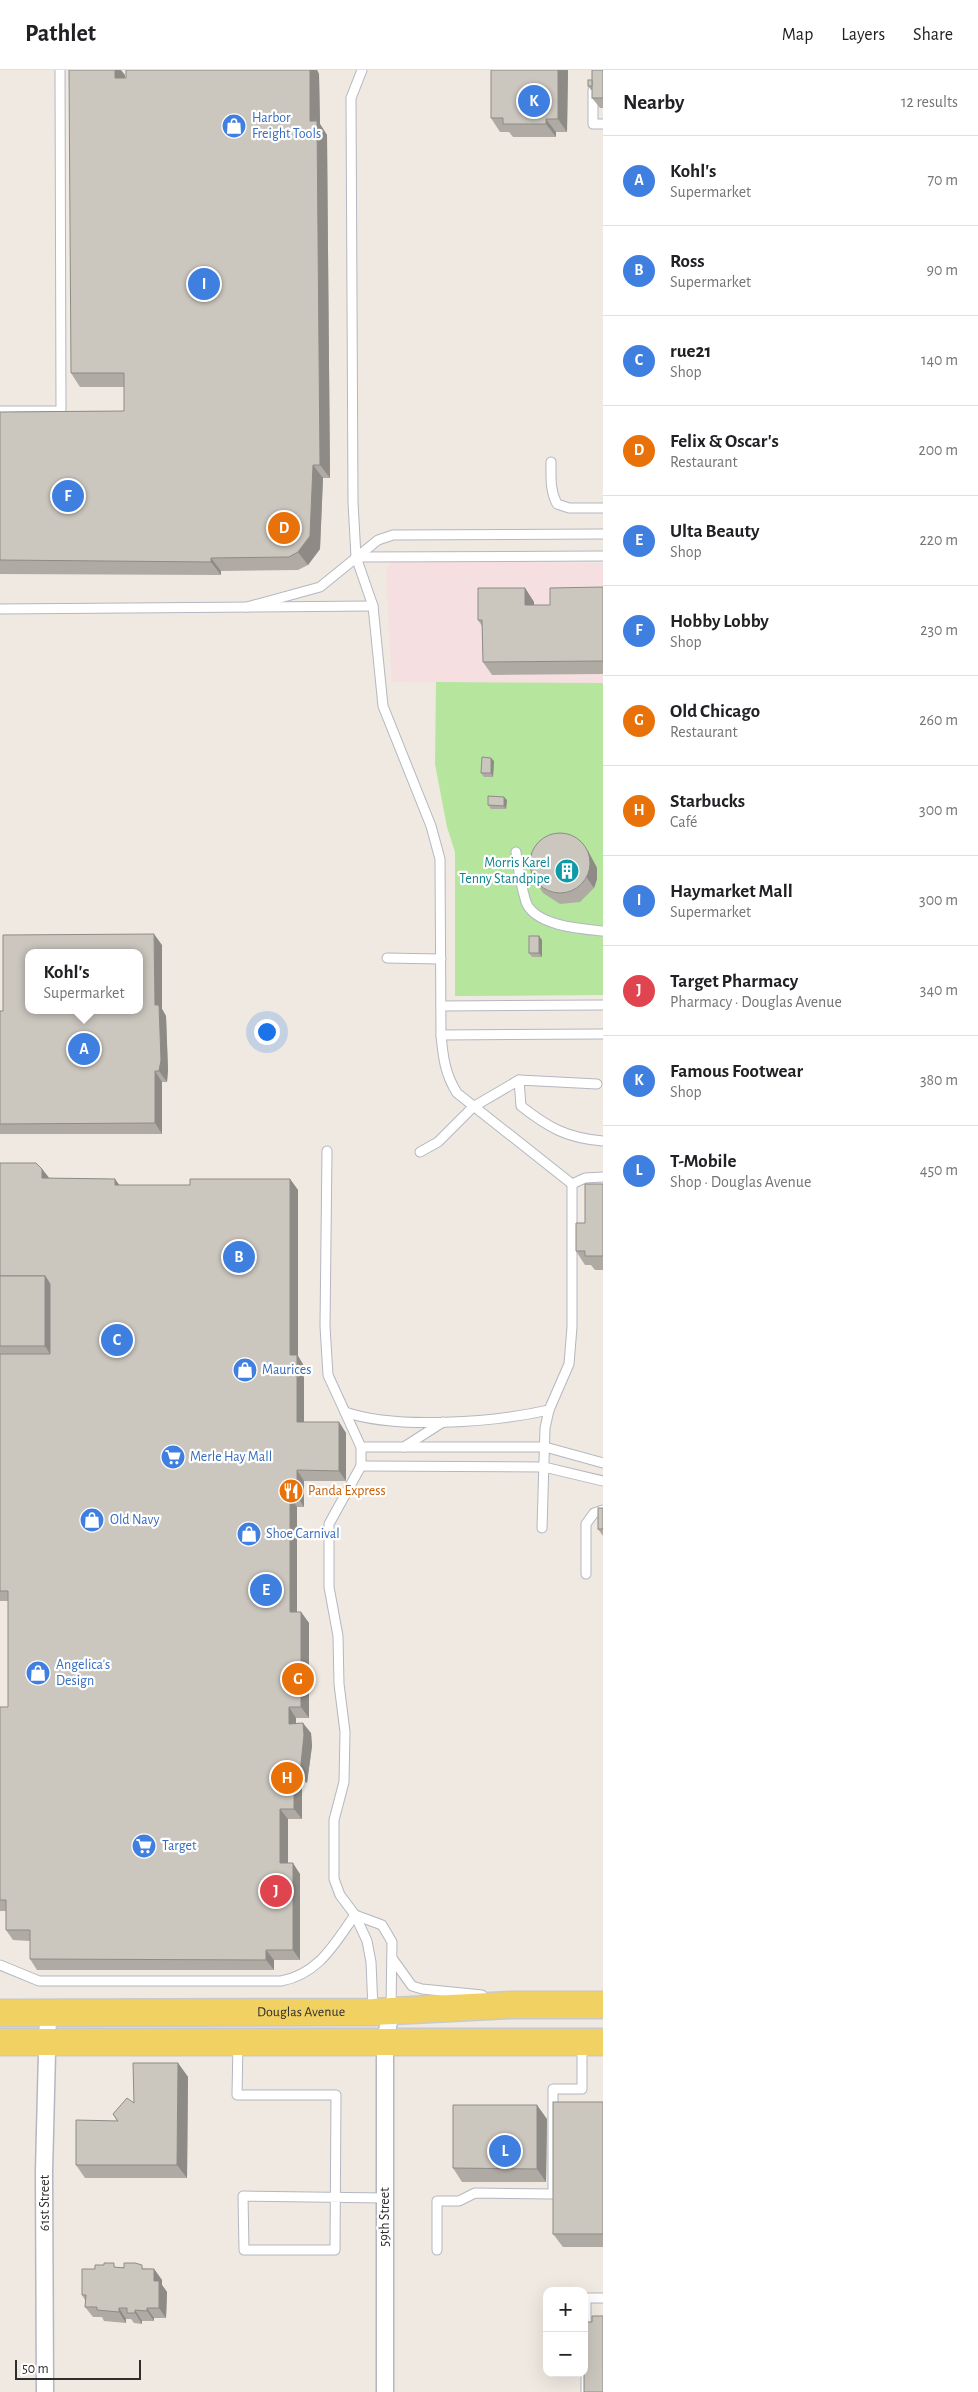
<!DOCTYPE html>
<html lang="en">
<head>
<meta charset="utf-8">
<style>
	body { margin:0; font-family:"Alegreya Sans",sans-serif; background:#f2f2f2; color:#202124 }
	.controls { position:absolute; right:15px; bottom:15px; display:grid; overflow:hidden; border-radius:10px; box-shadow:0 5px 20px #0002 }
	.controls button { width:45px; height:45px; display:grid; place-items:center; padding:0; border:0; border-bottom:1px solid #e0e0e0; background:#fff; color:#202124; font:25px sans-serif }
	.scale { position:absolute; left:15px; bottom:12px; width:126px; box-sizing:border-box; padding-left:5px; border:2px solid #2e2e2e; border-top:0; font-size:14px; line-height:18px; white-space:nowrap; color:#2e2e2e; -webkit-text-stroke:4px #fff; paint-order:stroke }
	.you { position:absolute; left:266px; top:961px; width:18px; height:18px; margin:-12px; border:4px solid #fff; border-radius:50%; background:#1a73e8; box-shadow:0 0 0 8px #1a73e833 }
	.badge { display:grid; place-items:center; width:32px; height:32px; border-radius:50%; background:#db2777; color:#fff; font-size:16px; font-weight:700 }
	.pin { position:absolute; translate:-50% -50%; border:2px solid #fff; box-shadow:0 1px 5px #0006 }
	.popup { position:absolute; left:25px; top:879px; width:118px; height:65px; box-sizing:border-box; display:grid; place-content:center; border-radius:10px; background:#fff; filter:drop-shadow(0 1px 4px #0005); font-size:16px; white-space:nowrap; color:#757577 }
	.popup b { font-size:19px; color:#202124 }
	.popup::after { content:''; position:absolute; left:50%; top:100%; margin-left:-10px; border:10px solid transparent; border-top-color:#fff }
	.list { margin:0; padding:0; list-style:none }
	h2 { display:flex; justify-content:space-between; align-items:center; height:65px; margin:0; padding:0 20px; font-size:21px }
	h2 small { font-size:16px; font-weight:400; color:#757577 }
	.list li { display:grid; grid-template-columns:32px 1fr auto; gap:15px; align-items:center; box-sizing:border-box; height:90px; padding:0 20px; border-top:1px solid #e0e0e0 }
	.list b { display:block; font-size:19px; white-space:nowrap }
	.list p { margin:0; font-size:16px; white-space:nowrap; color:#757577 }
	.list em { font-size:16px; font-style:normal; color:#757577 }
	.map { position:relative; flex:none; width:603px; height:2322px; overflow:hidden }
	header { display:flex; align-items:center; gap:30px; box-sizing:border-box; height:70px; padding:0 25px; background:#fff; border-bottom:1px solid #e0e0e0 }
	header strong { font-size:24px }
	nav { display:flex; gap:28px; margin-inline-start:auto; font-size:18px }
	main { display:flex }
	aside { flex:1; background:#fff }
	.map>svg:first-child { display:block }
	.medical { fill:#f5dfe0 }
	.green { fill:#b6e59e }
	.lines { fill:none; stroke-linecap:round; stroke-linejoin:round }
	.lane-casing { stroke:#b4b7c1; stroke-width:11 }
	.street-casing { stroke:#b4b7c1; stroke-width:19 }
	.primary-casing { stroke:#c9c9c9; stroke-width:29 }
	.lane { stroke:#fff; stroke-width:9 }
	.street { stroke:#fff; stroke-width:16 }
	.primary { stroke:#f2d163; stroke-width:26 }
	.wall { fill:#afaba4 }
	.shaded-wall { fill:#8e8b86 }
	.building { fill:#cbc7bf; stroke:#8e8b86; fill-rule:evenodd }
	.labels { text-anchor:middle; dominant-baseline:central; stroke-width:4.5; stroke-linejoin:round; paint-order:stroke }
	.shop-label { font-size:14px; fill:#366cbe; stroke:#fff; text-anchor:start }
	.culture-label { font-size:14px; fill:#0d838f; stroke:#fff; text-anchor:end }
	.food-label { font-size:14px; fill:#c56008; stroke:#fff; text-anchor:start }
	.street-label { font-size:14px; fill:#2e2e2e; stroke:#fff }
</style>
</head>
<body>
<header>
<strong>Pathlet</strong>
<nav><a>Map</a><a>Layers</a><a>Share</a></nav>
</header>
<main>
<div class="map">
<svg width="603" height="2322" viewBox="0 0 603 2322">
	<rect width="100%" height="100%" fill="#efe9e1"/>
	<path class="medical" d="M392,491L603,493V613L392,612L386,500Z"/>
	<path class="green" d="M436,612L603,613V925L455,926V782L447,757L435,694Z"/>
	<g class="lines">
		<defs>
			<g id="lane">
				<path d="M362,0L351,28L353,432L356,487L373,536L383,636L431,756L440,789L441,965C443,987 445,1004 457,1023L572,1114"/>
				<path d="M593,20V54H603"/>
				<path d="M0,341H61L60,0"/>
				<path d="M551,392C551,408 550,421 557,434L569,438H603"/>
				<path d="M356,487L603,486"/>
				<path d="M247,537L320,517L378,470L393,465L603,464"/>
				<path d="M0,539L373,536"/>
				<path d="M516,782C518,798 521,816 526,832C535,856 582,859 603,861"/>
				<path d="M387,888L441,889"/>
				<path d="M441,936L603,935"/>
				<path d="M441,965L603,964"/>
				<path d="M597,1014L519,1010L521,1036C549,1058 567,1068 603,1071"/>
				<path d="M327,1081L325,1256L328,1305L361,1377V1396L329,1454V1517L338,1566L339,1614L345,1662L344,1712L334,1750V1809L340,1825L355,1845L367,1871L371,1892L373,1939"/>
				<path d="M420,1082L438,1072L473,1037L519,1010"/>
				<path d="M572,1114L585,1108L603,1107"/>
				<path d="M345,1342C397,1360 495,1352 549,1340"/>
				<path d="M361,1377H545L603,1393"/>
				<path d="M404,1377L443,1352"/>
				<path d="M361,1396L544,1397L603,1411"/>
				<path d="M542,1458L545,1358L549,1340L569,1294L572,1257V1114"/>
				<path d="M586,1504V1454L594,1443L603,1440"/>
				<path d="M355,1845L382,1855L392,1872L391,1938"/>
				<path d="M392,1888L412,1916L422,1919L482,1925"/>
				<path d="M0,1895L39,1911H281C319,1904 334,1874 355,1845"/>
				<path d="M238,1974L237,2025H336L335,2180H244L243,2126L385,2128"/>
				<path d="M437,2180V2131H459L475,2123L553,2124V2019H582V1975"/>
				<path d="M586,2322V2228H603"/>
			</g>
			<g id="street">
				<path d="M45,2322L44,2101L48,1943"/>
				<path d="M385,2322V1971L391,1942"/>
			</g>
			<g id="primary">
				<path id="s1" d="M0,1943L373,1942L511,1935H603"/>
				<path d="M0,1972H603"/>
			</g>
		</defs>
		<use href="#lane" class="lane-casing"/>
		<use href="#street" class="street-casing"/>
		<use href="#primary" class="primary-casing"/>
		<use href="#lane" class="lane"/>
		<use href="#street" class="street"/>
		<use href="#primary" class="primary"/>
	</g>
	<g class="wall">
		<path d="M126,0H317L319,4L320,54L327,65L330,408H323L320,479L308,495L298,500L221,501V505L0,504V342L124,341V317H80L71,303L125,5V8H126Z"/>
		<path d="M568,0L567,62H556V67H513L509,62H500L491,48Z"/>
		<path d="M603,0V38H600L592,28V20H591L588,16L592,10Z"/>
		<path d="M603,517V604L492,605L483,592L482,556L478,550L525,518L534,532V535H550Z"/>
		<path d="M494,691L493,707H484L481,703Z"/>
		<path d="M507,730L506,739H491L488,735Z"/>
		<path d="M580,771L588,781L597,798V809L594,818L580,832L560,834L543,823L536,812Z"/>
		<path d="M539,866L542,870V887H532L529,883Z"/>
		<path d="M162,875V939L166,946L168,1000L167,1012H162V1064H0V941H3Z"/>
		<path d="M0,1093L42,1099L49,1108L115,1109L119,1115H190L290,1109L298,1120V1286L304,1296V1352H339L346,1363V1411H304V1437H297V1542H301L309,1553V1648H296V1653L311,1663L312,1676L307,1713L302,1711V1749H288V1793L300,1804V1890H274V1900H37L30,1889V1871L13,1870L6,1860V1841H0V1637H8V1531H0Z"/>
		<path d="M603,1114V1200H595L591,1195H585L576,1181L585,1153Z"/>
		<path d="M603,1438V1466L598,1459Z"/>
		<path d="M178,1993L188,2007L187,2108H85L76,2095L117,2051L113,2044L134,2033Z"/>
		<path d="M603,2032V2177H563L553,2164Z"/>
		<path d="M547,2049L546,2112H462L453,2098Z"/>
		<path d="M117,2197L154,2199L162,2210V2215L167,2222L166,2248H154V2251H142V2254L134,2253L131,2249H126V2253L104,2251L102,2247H93L85,2237V2230L82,2225L95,2199Z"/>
	</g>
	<g class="shaded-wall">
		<path d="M115,0H121L125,5V22L115,8Z"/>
		<path d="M310,0H317L319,4L320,54L327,65L330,408L320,395L310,51Z"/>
		<path d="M558,0H568L567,62L558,49Z"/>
		<path d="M546,49L556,62V67L546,54Z"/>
		<path d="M313,395L323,408L320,479L308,495L298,482Z"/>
		<path d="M211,488L221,501V505L211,492Z"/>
		<path d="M525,518L534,532V548L525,535Z"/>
		<path d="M491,688L494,691L493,707L491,703Z"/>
		<path d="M504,727L507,730L506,739L504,736Z"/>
		<path d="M580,771L588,781L597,798V809L594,818L587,808Z"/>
		<path d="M154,864L162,875V939L166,946L168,1000L167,1012L159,1001L155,935Z"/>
		<path d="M539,866L542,870V887L539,883Z"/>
		<path d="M155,1001L162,1012V1064L155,1053Z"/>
		<path d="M42,1099L50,1109L42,1108Z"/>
		<path d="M115,1109L122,1119L115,1115Z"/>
		<path d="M290,1109L298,1120V1286L304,1296V1363L297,1352L290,1285Z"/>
		<path d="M45,1206L58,1225L57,1295L45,1276Z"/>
		<path d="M339,1352L346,1363V1411L339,1401Z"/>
		<path d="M297,1400L304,1411V1437L297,1426Z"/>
		<path d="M290,1426L297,1437V1553L290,1542Z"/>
		<path d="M301,1542L309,1553V1648L301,1637Z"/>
		<path d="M289,1637L296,1648V1664L289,1654Z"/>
		<path d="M303,1653L311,1663L312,1676L307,1713L300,1703Z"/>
		<path d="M294,1701L302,1711V1749L294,1739Z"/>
		<path d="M280,1739L288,1749V1804L280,1793Z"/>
		<path d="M293,1793L300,1804V1890L293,1880Z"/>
		<path d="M266,1880L274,1890V1900L266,1890Z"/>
		<path d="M178,1993L188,2007L187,2108L177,2095Z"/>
		<path d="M537,2035L547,2049L546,2112L537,2099Z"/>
		<path d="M154,2199L162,2210V2215L167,2222L166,2248L159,2238L154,2211Z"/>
		<path d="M119,2238L126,2249V2253L119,2242Z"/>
		<path d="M147,2238L154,2248V2251L147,2241Z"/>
		<path d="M135,2240L142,2251V2254L135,2243Z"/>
	</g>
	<g class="building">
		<path d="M69,0H115V8H126V0H310V51H317L320,395H313L310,466L298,482L289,487L211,488V492L0,490V342L124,341V303H71Z"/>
		<path d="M491,0H558V49H546V54H503V48H491Z"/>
		<rect x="592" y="0" width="11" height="28"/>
		<rect x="588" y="10" width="4" height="6"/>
		<path d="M603,517V591L483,592L482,550H478V518H525V535H550V518Z"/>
		<path d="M482,687L491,688V703H481Z"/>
		<path d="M488,726L504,727V736L488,735Z"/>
		<circle cx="560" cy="793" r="30"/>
		<path d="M154,864L155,935H159L161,990L159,1001H155V1053L0,1054V941H3V865ZM29,883H139V940H29Z"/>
		<rect x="529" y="866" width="10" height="17"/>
		<path d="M0,1093H36L42,1099V1108L115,1109V1115H190V1109H290V1285H297V1352H339V1401L297,1400V1426H290V1542H301V1637H289V1654L303,1653L304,1665L300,1703L294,1701V1739H280V1793H293V1880H266V1890L30,1889V1860H6V1830H0V1637H8V1521H0V1284H50V1214L45,1206H0Z"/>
		<path d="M585,1114H603V1186H585V1181H576V1153H585Z"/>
		<rect x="0" y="1206" width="45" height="70"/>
		<rect x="598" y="1438" width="5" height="21"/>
		<path d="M133,1993H178L177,2095H76V2050L118,2051L113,2044L127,2028L134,2033Z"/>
		<rect x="553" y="2032" width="50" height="132"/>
		<path d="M453,2035H537V2099L453,2098Z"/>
		<path d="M104,2193H114V2197L124,2198V2193H135L142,2195V2199H154V2211H159V2238H147V2241L135,2240V2243H127V2238H119V2242L97,2240V2237H85L86,2225H82V2199H95V2195H104Z"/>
		<path d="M592,2246H603V2322H584V2299H587V2252H592Z"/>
	</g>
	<defs>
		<symbol id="shop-disc" viewBox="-11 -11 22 22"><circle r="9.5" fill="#3f7fe0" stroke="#fff"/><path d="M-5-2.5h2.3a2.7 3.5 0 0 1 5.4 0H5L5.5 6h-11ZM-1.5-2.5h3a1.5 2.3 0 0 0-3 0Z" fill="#fff"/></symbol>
		<symbol id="building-disc" viewBox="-11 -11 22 22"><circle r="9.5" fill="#0f9aa8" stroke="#fff"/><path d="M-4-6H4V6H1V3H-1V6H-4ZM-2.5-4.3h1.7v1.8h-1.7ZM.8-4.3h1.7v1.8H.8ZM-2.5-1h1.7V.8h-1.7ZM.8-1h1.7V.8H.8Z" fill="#fff"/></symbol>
		<symbol id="supermarket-disc" viewBox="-11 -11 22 22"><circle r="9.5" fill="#3f7fe0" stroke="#fff"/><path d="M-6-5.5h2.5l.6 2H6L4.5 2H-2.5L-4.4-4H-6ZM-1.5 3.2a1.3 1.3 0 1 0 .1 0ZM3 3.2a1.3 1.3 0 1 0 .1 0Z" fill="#fff"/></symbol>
		<symbol id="restaurant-disc" viewBox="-11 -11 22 22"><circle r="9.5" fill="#e8710a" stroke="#fff"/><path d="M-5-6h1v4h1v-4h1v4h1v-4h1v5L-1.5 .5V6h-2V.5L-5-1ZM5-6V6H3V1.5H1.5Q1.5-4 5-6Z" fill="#fff"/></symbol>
	</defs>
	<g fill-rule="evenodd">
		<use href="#shop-disc" x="220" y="42" width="28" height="28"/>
		<use href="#building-disc" x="553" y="787" width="28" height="28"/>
		<use href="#shop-disc" x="231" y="1286" width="28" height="28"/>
		<use href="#supermarket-disc" x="159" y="1373" width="28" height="28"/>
		<use href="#restaurant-disc" x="277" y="1407" width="28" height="28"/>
		<use href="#shop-disc" x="78" y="1436" width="28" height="28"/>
		<use href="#shop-disc" x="235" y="1450" width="28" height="28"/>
		<use href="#shop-disc" x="24" y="1589" width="28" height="28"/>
		<use href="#supermarket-disc" x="130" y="1762" width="28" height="28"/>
	</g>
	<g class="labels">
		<g class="shop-label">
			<text x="252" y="48">Harbor<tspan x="252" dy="16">Freight Tools</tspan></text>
			<text x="262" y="1300">Maurices</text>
			<text x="190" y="1387">Merle Hay Mall</text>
			<text x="110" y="1450">Old Navy</text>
			<text x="266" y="1464">Shoe Carnival</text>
			<text x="56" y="1595">Angelica's<tspan x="56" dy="16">Design</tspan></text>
			<text x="162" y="1776">Target</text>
		</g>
		<g class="culture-label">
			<text x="550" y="793">Morris Karel<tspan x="550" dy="16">Tenny Standpipe</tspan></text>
		</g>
		<g class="food-label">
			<text x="308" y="1421">Panda Express</text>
		</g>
		<g class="street-label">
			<text stroke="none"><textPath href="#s1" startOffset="301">Douglas Avenue</textPath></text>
			<text transform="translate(45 2133) rotate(-90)">61st Street</text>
			<text transform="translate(385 2147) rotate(-90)">59th Street</text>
		</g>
	</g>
</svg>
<div class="controls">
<button>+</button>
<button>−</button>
</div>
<div class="scale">50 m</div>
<div class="you"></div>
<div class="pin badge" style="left:84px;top:979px;background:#3f7fe0">A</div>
<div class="popup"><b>Kohl's</b>Supermarket</div>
<div class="pin badge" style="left:239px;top:1187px;background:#3f7fe0">B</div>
<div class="pin badge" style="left:117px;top:1270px;background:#3f7fe0">C</div>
<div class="pin badge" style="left:284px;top:458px;background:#e8710a">D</div>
<div class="pin badge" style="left:266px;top:1520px;background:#3f7fe0">E</div>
<div class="pin badge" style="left:68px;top:426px;background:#3f7fe0">F</div>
<div class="pin badge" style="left:298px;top:1609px;background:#e8710a">G</div>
<div class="pin badge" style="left:287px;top:1708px;background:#e8710a">H</div>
<div class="pin badge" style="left:204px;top:214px;background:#3f7fe0">I</div>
<div class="pin badge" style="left:276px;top:1821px;background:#e0444e">J</div>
<div class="pin badge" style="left:534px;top:31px;background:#3f7fe0">K</div>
<div class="pin badge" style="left:505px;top:2081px;background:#3f7fe0">L</div>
</div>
<aside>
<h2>Nearby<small>12 results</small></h2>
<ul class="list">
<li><span class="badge" style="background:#3f7fe0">A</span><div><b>Kohl's</b><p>Supermarket</p></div><em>70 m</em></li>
<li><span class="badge" style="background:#3f7fe0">B</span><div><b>Ross</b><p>Supermarket</p></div><em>90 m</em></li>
<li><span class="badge" style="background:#3f7fe0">C</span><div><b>rue21</b><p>Shop</p></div><em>140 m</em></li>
<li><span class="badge" style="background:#e8710a">D</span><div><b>Felix &amp; Oscar's</b><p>Restaurant</p></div><em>200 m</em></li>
<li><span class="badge" style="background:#3f7fe0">E</span><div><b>Ulta Beauty</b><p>Shop</p></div><em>220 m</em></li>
<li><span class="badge" style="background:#3f7fe0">F</span><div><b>Hobby Lobby</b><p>Shop</p></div><em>230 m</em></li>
<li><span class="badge" style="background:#e8710a">G</span><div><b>Old Chicago</b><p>Restaurant</p></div><em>260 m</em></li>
<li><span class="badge" style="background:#e8710a">H</span><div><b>Starbucks</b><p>Café</p></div><em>300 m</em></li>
<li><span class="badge" style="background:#3f7fe0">I</span><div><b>Haymarket Mall</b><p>Supermarket</p></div><em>300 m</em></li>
<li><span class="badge" style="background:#e0444e">J</span><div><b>Target Pharmacy</b><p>Pharmacy · Douglas Avenue</p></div><em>340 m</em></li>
<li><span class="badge" style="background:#3f7fe0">K</span><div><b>Famous Footwear</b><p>Shop</p></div><em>380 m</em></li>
<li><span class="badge" style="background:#3f7fe0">L</span><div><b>T-Mobile</b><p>Shop · Douglas Avenue</p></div><em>450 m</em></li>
</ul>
</aside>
</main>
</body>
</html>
